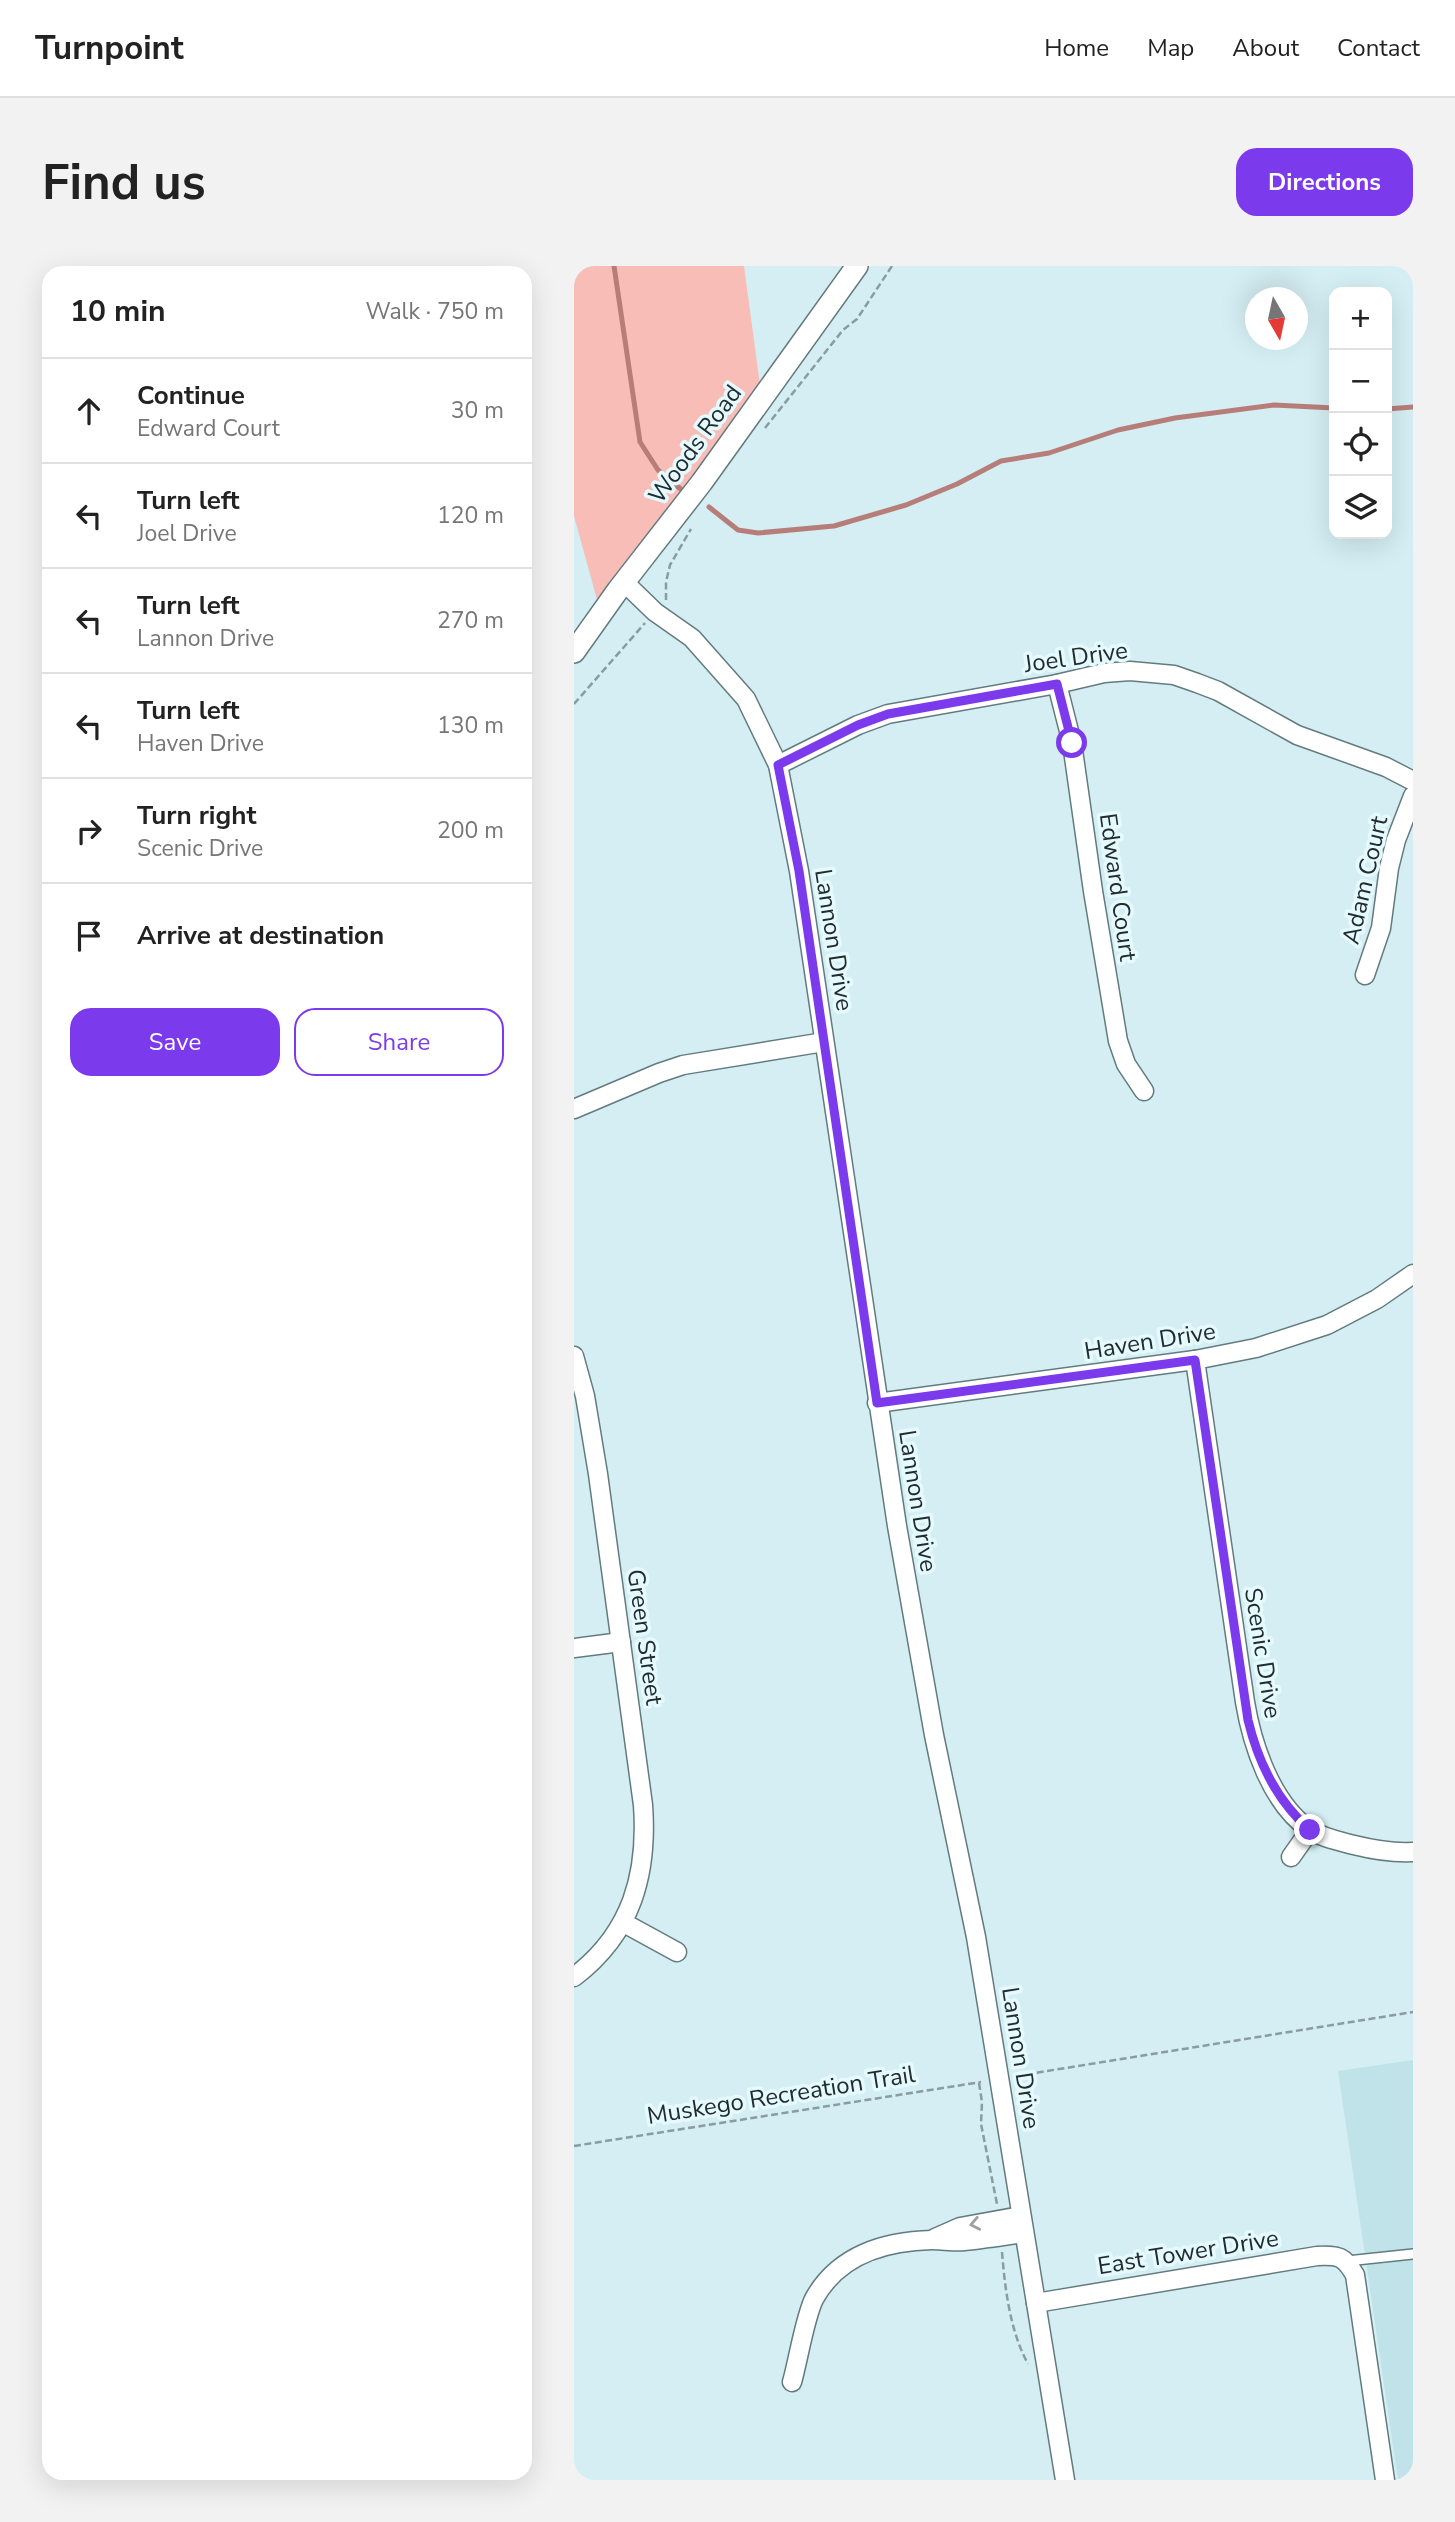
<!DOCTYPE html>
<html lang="en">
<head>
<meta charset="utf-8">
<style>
	body { margin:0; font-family:"Nunito Sans",sans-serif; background:#f2f2f2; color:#222 }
	.controls { position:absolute; right:21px; top:21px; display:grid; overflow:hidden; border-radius:14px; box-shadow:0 7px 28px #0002 }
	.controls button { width:63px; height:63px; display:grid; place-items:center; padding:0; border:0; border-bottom:2px solid #e0e0e0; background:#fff; color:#222; font:35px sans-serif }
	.compass { position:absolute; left:671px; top:21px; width:63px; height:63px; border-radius:50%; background:#fff; box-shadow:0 7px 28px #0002; rotate:171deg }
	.stop { position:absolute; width:21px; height:21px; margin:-16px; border:5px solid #7c3aed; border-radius:50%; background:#fff }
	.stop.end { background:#7c3aed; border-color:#fff; box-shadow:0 2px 7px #0008 }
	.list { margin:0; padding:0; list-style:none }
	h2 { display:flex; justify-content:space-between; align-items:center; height:91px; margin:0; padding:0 28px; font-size:30px }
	h2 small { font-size:23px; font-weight:400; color:#767676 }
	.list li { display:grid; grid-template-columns:46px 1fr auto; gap:21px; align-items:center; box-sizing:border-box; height:105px; padding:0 28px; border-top:2px solid #e0e0e0 }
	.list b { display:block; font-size:26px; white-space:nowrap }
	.list p { margin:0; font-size:23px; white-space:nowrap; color:#767676 }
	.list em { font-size:23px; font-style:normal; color:#767676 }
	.actions { display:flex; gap:14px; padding:21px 28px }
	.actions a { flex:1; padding:16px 0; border:2px solid #7c3aed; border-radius:21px; text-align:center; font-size:24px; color:#7c3aed }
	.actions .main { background:#7c3aed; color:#fff }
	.icon { flex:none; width:38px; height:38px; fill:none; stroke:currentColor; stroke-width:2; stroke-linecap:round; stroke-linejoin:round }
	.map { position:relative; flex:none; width:839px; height:2214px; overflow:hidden; border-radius:21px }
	header { display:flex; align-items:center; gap:42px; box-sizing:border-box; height:98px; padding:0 35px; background:#fff; border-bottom:2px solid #e0e0e0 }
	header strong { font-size:33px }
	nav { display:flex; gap:38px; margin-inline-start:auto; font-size:24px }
	.intro { display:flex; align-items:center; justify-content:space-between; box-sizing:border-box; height:168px; padding:0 42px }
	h1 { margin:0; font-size:49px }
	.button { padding:18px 32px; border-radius:21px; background:#7c3aed; color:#fff; font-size:24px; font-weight:700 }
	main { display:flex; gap:42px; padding:0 42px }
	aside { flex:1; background:#fff; border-radius:21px; box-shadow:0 7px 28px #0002 }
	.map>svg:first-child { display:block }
	.built { fill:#c0e3e9 }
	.green { fill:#f9bdb8 }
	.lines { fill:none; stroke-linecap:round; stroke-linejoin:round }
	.stream { stroke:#b77e79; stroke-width:5 }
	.service-casing { stroke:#637b7f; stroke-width:12 }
	.minor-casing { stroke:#637b7f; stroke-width:21 }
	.tertiary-casing { stroke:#637b7f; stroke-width:24 }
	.path { stroke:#899ca0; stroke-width:2.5; stroke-dasharray:7 3.5; stroke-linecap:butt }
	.service { stroke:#fff; stroke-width:9 }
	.minor { stroke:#fff; stroke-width:18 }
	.tertiary { stroke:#fff; stroke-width:21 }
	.oneway { stroke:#9ca0a1 }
	.route { stroke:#7c3aed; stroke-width:9 }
	.labels { text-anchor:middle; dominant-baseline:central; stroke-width:7; stroke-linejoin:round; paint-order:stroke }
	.street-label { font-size:24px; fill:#222c2e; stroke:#e5fafe }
</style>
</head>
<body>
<header>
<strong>Turnpoint</strong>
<nav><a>Home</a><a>Map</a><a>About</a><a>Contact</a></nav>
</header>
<div class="intro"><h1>Find us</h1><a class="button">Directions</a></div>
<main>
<aside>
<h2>10 min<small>Walk · 750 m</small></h2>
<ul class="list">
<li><svg class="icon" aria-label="ahead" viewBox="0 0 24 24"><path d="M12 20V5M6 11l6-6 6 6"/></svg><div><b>Continue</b><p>Edward Court</p></div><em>30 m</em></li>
<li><svg class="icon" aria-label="left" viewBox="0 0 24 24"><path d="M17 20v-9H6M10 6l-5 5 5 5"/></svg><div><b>Turn left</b><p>Joel Drive</p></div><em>120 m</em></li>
<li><svg class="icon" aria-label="left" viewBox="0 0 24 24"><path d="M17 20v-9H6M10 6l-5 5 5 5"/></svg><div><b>Turn left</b><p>Lannon Drive</p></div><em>270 m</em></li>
<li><svg class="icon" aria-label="left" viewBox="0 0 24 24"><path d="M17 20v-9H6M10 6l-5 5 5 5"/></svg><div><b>Turn left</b><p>Haven Drive</p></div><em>130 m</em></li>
<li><svg class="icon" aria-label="right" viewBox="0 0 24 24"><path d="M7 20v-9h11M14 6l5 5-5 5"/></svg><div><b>Turn right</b><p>Scenic Drive</p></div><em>200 m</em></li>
<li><svg class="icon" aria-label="arrive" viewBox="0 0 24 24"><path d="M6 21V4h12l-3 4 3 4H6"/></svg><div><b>Arrive at destination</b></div></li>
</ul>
<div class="actions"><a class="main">Save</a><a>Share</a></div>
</aside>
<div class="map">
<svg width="839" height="2214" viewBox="0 0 839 2214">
	<rect width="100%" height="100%" fill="#d4eef3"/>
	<path class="built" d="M839,1794V2214H824L764,1805Z"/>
	<path class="green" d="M0,0H170L186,119L25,341L0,250Z"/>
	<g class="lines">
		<g class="stream">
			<path d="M40,0L66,176L84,204L109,225"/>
			<path d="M813,143L839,141"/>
			<path d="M135,241L164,264L184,267L260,260L332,239L383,218L427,195L475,187L544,164L601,152L700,139L760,142"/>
		</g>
		<defs>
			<path id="service" d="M773,1995L839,1988"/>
			<g id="minor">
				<path d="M51,317L81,346L118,372L172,433L204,499L225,605L323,1260L360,1469L402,1671L491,2214"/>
				<path d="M483,418L498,477L519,625L544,775L552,798L570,825"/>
				<path d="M204,499L284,459L314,448L483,418L530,407L556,405L600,409L623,417L644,425L723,469L812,501L839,515"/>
				<path d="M791,709L807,662L815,602L822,574L839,530"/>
				<path d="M0,843L85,807L109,799L250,776"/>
				<path d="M0,1090L11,1130L24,1208L69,1539C74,1608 58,1667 0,1711"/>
				<path d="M621,1094L671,1436C678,1478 697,1537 735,1563C748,1572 765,1575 780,1579C800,1584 819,1587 839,1586"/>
				<path d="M303,1137L621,1094L682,1082L753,1059L803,1033L839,1008"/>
				<path d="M0,1382L47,1376"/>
				<path d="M717,1591L736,1564"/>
				<path d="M50,1657L103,1686"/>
				<path d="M361,1972L386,1961L447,1950"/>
				<path d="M462,2037L743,1990C765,1989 770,1990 781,2009L811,2214"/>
				<path d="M218,2116C224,2095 231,2051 240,2033C264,1989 311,1975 358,1974C369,1974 380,1976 390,1975C410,1973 429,1970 449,1967"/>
			</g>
			<path id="tertiary" d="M0,386L44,324L128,216L283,0"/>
		</defs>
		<use href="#service" class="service-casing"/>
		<use href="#minor" class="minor-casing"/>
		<use href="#tertiary" class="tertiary-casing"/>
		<g class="path">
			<path d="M191,162L269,64L283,53L318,0"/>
			<path d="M92,334V316L96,299L117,263"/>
			<path d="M0,438L71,357"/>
			<path d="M442,1810L839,1746"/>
			<path d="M405,1817L408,1836L407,1858L423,1938"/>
			<path d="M0,1880L407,1816"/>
			<path d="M428,1986C431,2023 436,2065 454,2098"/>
		</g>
		<use href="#service" class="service"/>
		<use href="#minor" class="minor"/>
		<use href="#tertiary" class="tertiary"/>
	</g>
	<defs><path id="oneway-chevron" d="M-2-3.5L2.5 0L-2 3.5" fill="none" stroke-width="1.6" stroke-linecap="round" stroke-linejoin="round" transform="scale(1.75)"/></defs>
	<use class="oneway" href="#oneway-chevron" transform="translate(401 1958) rotate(169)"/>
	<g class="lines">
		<path class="route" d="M498,477L483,418L314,448L284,459L204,499L225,605L303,1137L621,1094L674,1454C684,1496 703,1535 736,1564"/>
	</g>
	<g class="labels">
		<g class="street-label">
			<text transform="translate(121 178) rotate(-54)">Woods Road</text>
			<text transform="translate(502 391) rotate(-8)">Joel Drive</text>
			<text transform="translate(791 614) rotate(-77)">Adam Court</text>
			<text transform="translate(544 621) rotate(82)">Edward Court</text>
			<text transform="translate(260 674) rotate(81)">Lannon Drive</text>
			<text transform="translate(576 1075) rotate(-9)">Haven Drive</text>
			<text transform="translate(344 1235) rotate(81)">Lannon Drive</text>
			<text transform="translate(71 1371) rotate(82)">Green Street</text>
			<text transform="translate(689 1387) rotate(81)">Scenic Drive</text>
			<text transform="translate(447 1792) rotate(81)">Lannon Drive</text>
			<text transform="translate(207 1829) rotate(-9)">Muskego Recreation Trail</text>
			<text transform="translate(614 1986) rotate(-9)">East Tower Drive</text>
		</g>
	</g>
</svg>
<div class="controls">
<button>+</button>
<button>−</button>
<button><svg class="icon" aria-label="locate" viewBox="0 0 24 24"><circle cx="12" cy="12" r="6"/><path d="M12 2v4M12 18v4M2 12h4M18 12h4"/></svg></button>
<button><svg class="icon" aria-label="layers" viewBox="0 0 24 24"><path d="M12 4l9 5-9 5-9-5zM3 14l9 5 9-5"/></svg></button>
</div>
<svg class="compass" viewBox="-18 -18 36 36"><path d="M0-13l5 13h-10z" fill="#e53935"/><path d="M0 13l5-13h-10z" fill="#767676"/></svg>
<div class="stop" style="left:498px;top:477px"></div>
<div class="stop end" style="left:736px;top:1564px"></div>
</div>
</main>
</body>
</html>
